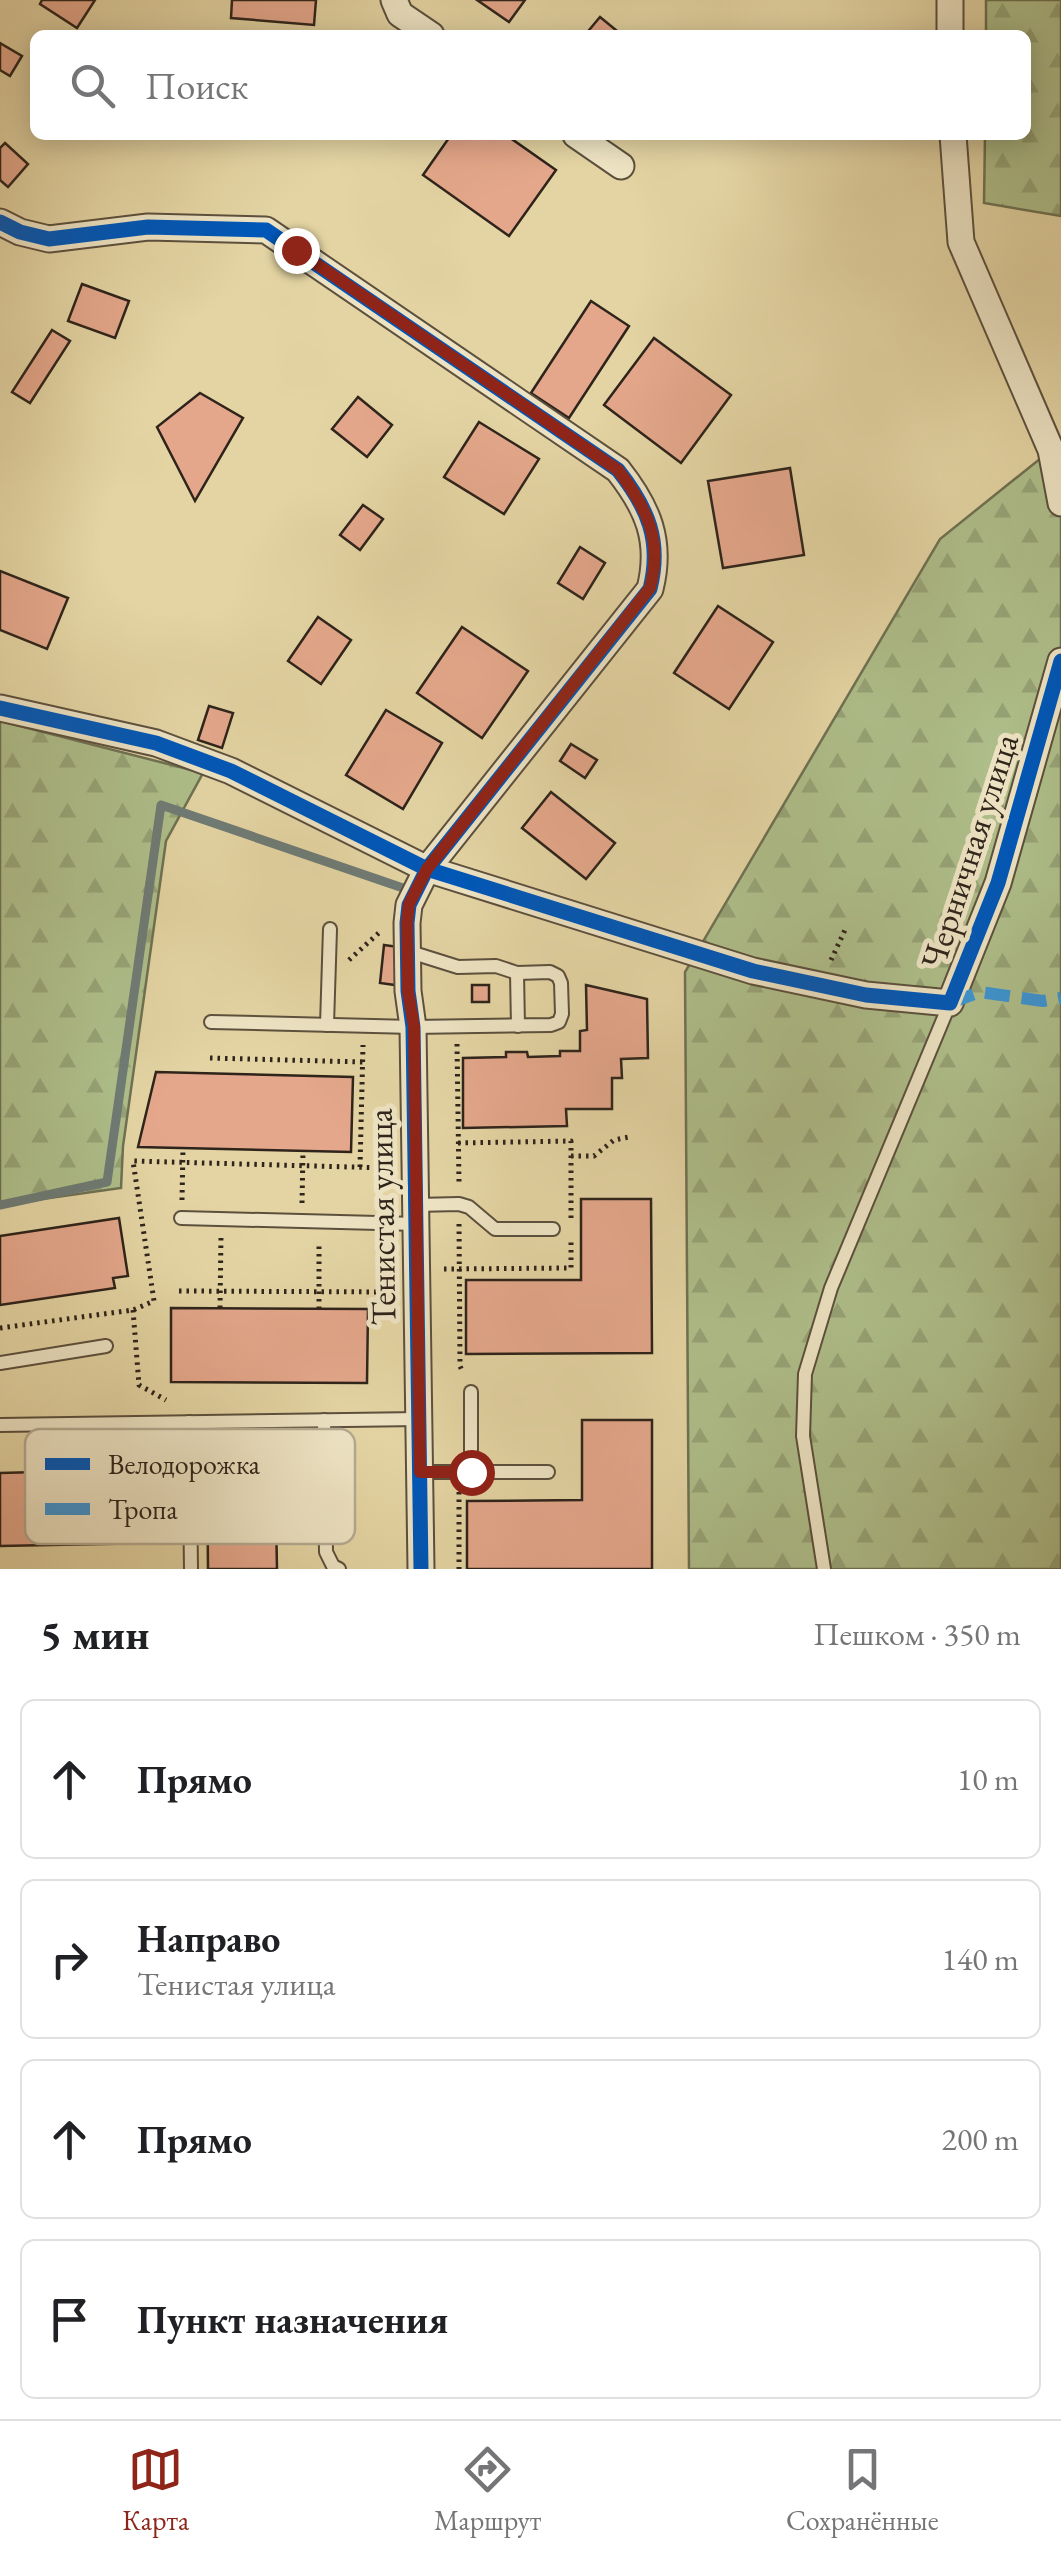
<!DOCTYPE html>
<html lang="ru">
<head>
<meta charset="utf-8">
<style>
	body { margin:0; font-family:"EB Garamond",serif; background:#f2f2f2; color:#202124 }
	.stop { position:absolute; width:30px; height:30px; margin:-22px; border:8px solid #8f2418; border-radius:50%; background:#fff }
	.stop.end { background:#8f2418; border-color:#fff; box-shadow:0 2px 10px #0008 }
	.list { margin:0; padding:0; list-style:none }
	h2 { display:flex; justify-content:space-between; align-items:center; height:130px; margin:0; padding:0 40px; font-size:42px }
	h2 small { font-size:32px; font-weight:400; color:#757577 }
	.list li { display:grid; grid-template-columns:65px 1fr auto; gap:30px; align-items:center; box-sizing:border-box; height:160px; margin:0 20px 20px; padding:0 20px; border:2px solid #e0e0e0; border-radius:15px }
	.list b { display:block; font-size:38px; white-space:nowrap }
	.list p { margin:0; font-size:32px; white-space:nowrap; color:#757577 }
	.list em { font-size:32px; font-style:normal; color:#757577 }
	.icon { flex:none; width:55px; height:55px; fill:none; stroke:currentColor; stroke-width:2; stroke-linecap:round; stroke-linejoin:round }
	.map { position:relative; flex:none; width:1061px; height:1569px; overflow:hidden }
	.search { position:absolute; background:#fff; box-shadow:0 5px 25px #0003; left:30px; right:30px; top:30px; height:110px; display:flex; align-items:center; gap:25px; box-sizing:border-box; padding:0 35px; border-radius:15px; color:#757577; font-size:38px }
	.sheet { height:850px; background:#fff }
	nav { display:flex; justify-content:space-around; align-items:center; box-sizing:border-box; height:140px; border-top:2px solid #e0e0e0; background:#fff; font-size:28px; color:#757577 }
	nav a { display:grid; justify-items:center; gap:5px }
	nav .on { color:#8f2418 }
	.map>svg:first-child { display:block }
	.forest { fill:url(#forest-firs); stroke:#6e7152; stroke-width:2.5 }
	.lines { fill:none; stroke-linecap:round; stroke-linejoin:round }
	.stream { stroke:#6f7b75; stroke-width:9 }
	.building { fill:#e4a78b; stroke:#2e241b; stroke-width:2.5 }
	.lane-casing { stroke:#5c503d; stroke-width:16 }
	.street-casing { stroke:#5c503d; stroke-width:29 }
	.path { stroke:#2e241b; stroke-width:5; stroke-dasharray:2.5 5; stroke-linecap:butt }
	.lane { stroke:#ede3c3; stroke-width:12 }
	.street { stroke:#ede3c3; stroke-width:25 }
	.quiet { stroke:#3c95d4; stroke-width:12; stroke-dasharray:25 12; stroke-linecap:butt }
	.cycleway-casing { stroke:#ede3c3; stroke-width:21 }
	.cycleway { stroke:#0057b8; stroke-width:15 }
	.route { stroke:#8f2418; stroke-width:12 }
	.labels { text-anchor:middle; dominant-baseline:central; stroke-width:10; stroke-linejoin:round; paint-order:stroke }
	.street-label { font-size:35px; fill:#2e241b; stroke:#ede3c3 }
	.key { fill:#ede3c3; stroke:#b4aa91; stroke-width:2.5 }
	.key-label { font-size:28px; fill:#2e241b }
</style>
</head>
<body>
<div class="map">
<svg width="1061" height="1569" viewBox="0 0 1061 1569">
	<defs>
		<pattern id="forest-firs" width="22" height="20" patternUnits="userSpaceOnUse" patternTransform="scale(2.5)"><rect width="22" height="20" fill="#aebe8a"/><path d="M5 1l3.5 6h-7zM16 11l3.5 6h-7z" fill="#96a376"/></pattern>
	</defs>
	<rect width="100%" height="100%" fill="#e4d4a3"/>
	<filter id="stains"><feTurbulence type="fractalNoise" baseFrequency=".002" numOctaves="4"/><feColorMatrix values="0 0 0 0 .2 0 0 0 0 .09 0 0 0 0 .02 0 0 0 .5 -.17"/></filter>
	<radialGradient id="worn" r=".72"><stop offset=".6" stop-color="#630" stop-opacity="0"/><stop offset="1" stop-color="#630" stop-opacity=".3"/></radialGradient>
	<g class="forest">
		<path d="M986,0H1061V216L984,203L985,135H1026V35H986Z"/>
		<path d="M1061,442V1569H689L685,972L940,539Z"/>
		<path d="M0,721L203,773L166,841L123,1146L121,1188L0,1205Z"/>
	</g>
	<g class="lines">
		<path class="stream" d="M0,1205L107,1182L161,805L403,888"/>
	</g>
	<g class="building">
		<path d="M42,0H95L77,28L40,4Z"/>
		<path d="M232,0H316L314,25L231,18Z"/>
		<path d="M477,0H525L509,22Z"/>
		<path d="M600,17L622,35H585Z"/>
		<path d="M0,43L22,56L10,76L0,70Z"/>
		<path d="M451,135H506L556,170L509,236L423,175Z"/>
		<path d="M5,143L28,164L8,187L0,180V148Z"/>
		<path d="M82,284L129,301L115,338L68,321Z"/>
		<path d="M591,301L629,326L569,418L531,393Z"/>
		<path d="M52,330L70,341L30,403L12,392Z"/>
		<path d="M654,338L731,395L681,463L604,405Z"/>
		<path d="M200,393L243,418L195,501L157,427Z"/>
		<path d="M358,397L392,425L367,457L332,429Z"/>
		<path d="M479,422L539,459L504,514L444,477Z"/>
		<path d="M790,468L804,555L723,568L708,481Z"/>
		<path d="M363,505L383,519L360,550L340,535Z"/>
		<path d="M580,547L605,563L583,599L558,583Z"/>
		<path d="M0,571L68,598L47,649L0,630Z"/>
		<path d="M718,606L773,642L729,709L674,673Z"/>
		<path d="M318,617L351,640L321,684L288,661Z"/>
		<path d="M462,627L528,671L482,738L417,693Z"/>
		<path d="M209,706L233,713L222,748L198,740Z"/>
		<path d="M386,710L442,743L403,809L346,775Z"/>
		<path d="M571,744L597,760L585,778L560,761Z"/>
		<path d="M551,792L615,843L586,879L522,828Z"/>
		<path d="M384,945L399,947L395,985L380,983Z"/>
		<rect x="472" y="985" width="17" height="17"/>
		<path d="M586,985L647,999L648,1058L621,1059L622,1078H612V1109H566L567,1126L463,1128V1058L506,1057V1052H527L528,1057L560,1056V1051H580V1031L587,1030Z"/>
		<path d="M156,1072L353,1077L351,1152L138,1147Z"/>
		<path d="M581,1199H651L652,1353L466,1354V1280H581Z"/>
		<path d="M119,1218L128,1276L113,1278L115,1288L0,1305V1236Z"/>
		<path d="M171,1308L368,1309L367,1383L171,1382Z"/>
		<path d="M582,1420H652V1569H467V1501L582,1500Z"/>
		<path d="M275,1466L277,1569H208L207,1467Z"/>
		<path d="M152,1469L154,1543L0,1546V1473Z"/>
	</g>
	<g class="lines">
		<defs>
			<g id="lane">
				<path d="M517,973L518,1026"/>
				<path d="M211,1022L413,1027L551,1025L559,1022L562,1014L561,983L558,976L550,972L517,973L496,966L458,967L407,951"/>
				<path d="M327,1025L330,929"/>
				<path d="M416,1205L459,1204L469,1207L495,1229H553"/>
				<path d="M181,1218L416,1224"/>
				<path d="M0,1363L106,1346"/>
				<path d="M324,1420L326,1552L333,1566L339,1569"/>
				<path d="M189,1422L191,1569"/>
				<path d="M0,1425L419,1419"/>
				<path d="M420,1472H548"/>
				<path d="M471,1472V1392"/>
				<path d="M824,1569L803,1436L805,1374L831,1288L950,1003"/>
			</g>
			<g id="street">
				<path d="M394,0L400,14L431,35"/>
				<path d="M950,35V0"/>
				<path d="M576,135L621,166"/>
				<path d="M953,135L961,242L1051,450L1061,503"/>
				<path d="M0,222L20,232L49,239L148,227L266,230L618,470C648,508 662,541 650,589L427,869L409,905L407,923L408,991L413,1027L421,1569"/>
				<path d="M0,708L156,743L231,771L427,869L753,971L866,995L950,1003L998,883L1061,661"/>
			</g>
		</defs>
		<use href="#lane" class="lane-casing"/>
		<use href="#street" class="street-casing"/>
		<g class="path">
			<path d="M349,960L382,930"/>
			<path d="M831,960L845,930"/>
			<path d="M457,1044L459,1183"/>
			<path d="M210,1058L363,1062"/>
			<path d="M458,1143L571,1141V1220"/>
			<path d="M571,1156H594L614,1140L629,1137"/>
			<path d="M360,1167L363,1045"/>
			<path d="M182,1200L183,1148"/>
			<path d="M302,1203L303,1151"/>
			<path d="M459,1224L460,1366L463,1373"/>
			<path d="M444,1269L571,1268V1241"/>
			<path d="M179,1291L391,1292"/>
			<path d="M220,1308L221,1236"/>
			<path d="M319,1309V1242"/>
			<path d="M133,1310L139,1385L166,1400"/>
			<path d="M0,1328L133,1310L154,1301L133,1161L387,1168"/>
			<path d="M459,1492V1569"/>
		</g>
		<use href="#lane" class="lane"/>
		<use href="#street" class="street"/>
		<path class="quiet" d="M950,1003L980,992L1043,1001L1061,998"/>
		<defs>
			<g id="cycleway">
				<path d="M0,222L20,232L49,239L148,227L266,230L618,470C648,508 662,541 650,589L427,869L409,905L407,923L408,991L413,1027L421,1569"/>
				<path d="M0,708L156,743L231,771L427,869L753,971L866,995L950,1003L998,883L1061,661"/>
			</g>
		</defs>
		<use href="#cycleway" class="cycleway-casing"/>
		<use href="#cycleway" class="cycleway"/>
	</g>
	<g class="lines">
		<path class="route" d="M296,250L618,470C647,508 663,541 650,588L427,869L409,904L407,922L408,991L414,1027L420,1472H471"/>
	</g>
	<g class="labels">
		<g class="street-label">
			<text transform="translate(969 851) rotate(-72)">Черничная улица</text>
			<text transform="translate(381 1217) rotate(-91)">Тенистая улица</text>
		</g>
	</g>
	<rect x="25" y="1429" width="330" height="115" rx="15" class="key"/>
	<rect x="45" y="1458" width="45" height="12" fill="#0057b8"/>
	<rect x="45" y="1503" width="45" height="12" fill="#3c95d4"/>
	<g class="key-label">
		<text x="108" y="1474">Велодорожка</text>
		<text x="108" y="1519">Тропа</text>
	</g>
	<rect width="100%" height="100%" filter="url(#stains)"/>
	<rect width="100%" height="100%" fill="url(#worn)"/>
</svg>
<div class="stop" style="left:471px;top:1472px"></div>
<div class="stop end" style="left:296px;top:250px"></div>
<div class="search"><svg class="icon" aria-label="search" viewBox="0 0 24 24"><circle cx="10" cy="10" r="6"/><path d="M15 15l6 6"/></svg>Поиск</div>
</div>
<section class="sheet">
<h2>5 мин<small>Пешком · 350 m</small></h2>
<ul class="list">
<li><svg class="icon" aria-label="ahead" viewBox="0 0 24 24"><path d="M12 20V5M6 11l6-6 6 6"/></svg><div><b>Прямо</b></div><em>10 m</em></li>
<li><svg class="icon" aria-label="right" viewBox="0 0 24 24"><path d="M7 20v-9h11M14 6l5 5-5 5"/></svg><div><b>Направо</b><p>Тенистая улица</p></div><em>140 m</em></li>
<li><svg class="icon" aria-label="ahead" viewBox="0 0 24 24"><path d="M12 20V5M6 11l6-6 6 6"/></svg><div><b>Прямо</b></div><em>200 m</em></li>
<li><svg class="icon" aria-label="arrive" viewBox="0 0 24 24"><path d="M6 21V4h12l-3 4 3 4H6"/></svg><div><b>Пункт назначения</b></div></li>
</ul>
</section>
<nav>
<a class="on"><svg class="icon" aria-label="map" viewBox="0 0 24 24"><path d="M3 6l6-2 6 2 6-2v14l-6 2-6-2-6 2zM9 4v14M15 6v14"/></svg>Карта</a>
<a><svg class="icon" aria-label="directions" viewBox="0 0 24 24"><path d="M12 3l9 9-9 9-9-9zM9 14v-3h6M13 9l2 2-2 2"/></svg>Маршрут</a>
<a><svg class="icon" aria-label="saved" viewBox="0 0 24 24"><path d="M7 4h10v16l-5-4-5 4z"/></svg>Сохранённые</a>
</nav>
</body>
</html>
